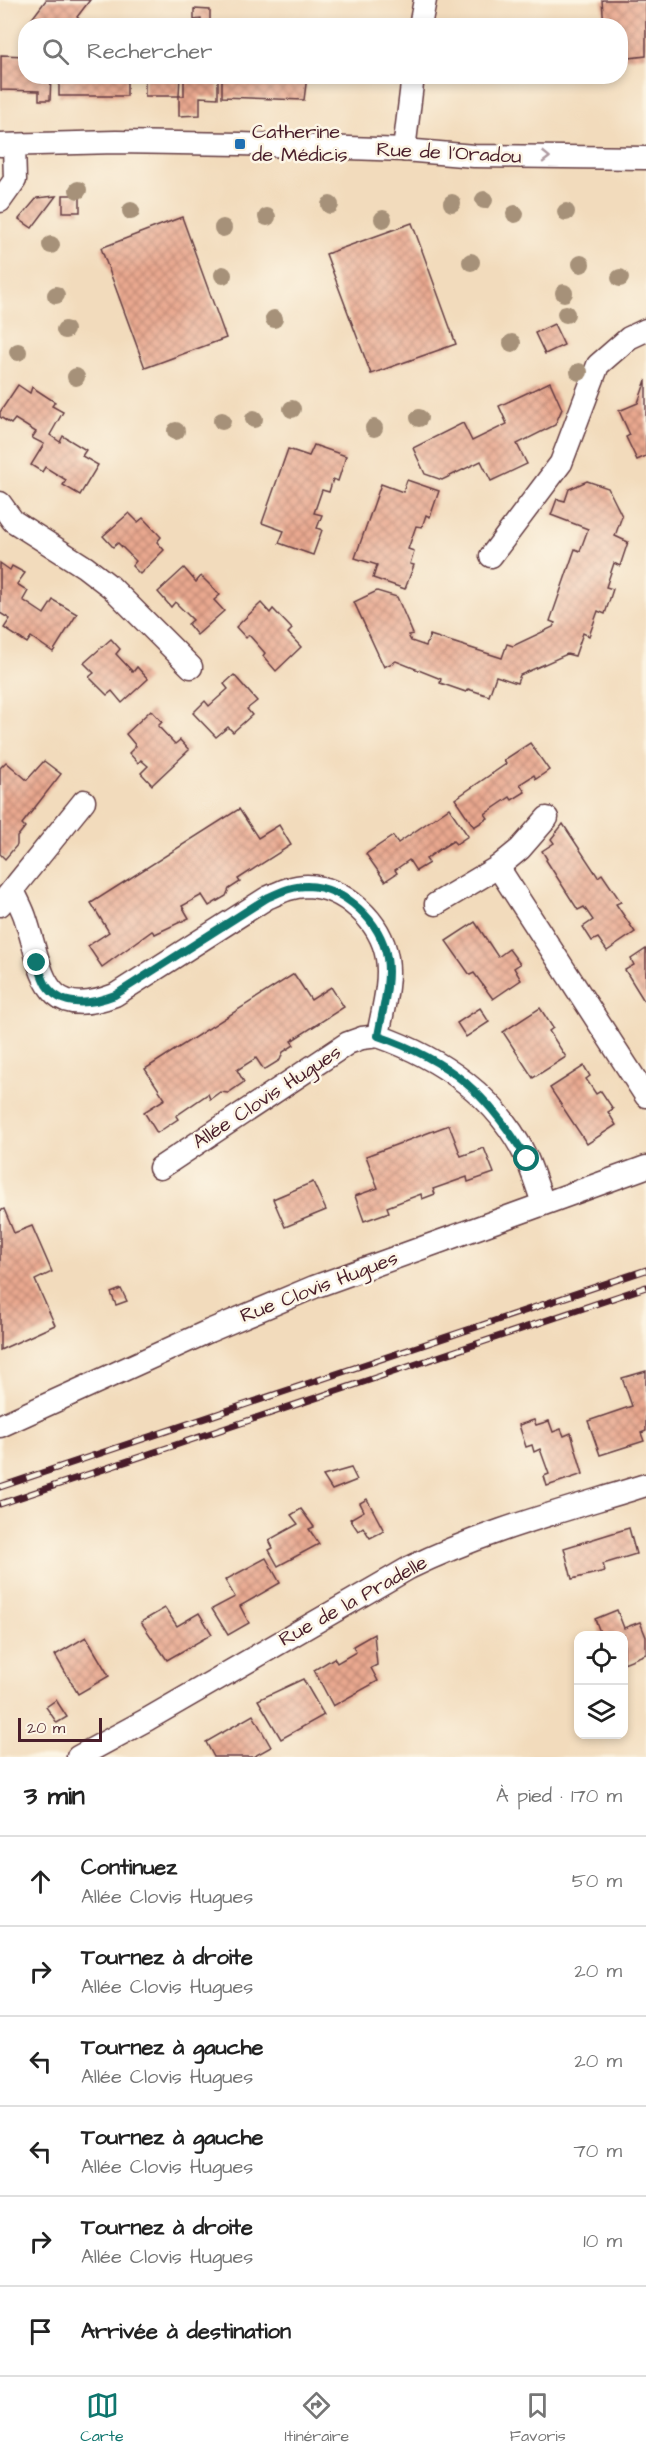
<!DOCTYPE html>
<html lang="fr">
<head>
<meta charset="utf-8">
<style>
	body { margin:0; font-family:"Architects Daughter",sans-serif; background:#f6f6f6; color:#222 }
	.controls { position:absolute; right:18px; bottom:18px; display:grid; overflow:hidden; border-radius:12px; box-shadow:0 3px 9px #0003 }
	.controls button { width:54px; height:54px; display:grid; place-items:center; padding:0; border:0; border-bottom:2px solid #e0e0e0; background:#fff; color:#222; font:30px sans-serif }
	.scale { position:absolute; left:18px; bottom:15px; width:84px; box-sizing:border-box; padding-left:6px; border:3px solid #4a1f2b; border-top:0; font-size:16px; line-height:21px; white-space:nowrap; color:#4a1f2b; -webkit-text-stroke:4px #fcf5e5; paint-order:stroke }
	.stop { position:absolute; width:18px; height:18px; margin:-14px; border:4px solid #0f766e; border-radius:50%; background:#fff }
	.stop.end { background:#0f766e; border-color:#fff; box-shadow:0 2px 6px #0008 }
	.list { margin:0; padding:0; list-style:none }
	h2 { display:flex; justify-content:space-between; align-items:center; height:78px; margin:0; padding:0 24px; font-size:26px }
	h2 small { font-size:20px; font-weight:400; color:#767676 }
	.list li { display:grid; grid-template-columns:39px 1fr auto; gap:18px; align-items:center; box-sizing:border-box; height:90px; padding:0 24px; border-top:2px solid #e0e0e0 }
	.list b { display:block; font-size:22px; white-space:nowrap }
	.list p { margin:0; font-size:20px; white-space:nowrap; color:#767676 }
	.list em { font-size:20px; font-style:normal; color:#767676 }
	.icon { flex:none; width:33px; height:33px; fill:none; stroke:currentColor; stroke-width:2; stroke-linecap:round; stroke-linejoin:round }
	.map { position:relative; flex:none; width:646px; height:1757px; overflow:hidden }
	.search { position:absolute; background:#fff; box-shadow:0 3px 9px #0003; left:18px; right:18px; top:18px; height:66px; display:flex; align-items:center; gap:15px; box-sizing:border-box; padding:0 21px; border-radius:24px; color:#767676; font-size:22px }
	.sheet { height:618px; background:#fff }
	nav { display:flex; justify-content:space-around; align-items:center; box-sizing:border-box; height:84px; border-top:2px solid #e0e0e0; background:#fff; font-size:16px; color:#767676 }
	nav a { display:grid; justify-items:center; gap:3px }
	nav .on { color:#0f766e }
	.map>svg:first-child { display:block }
	.building { fill:url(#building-cross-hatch) }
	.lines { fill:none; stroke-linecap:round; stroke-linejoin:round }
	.minor-casing { stroke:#633b41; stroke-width:25 }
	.minor { stroke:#fff; stroke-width:22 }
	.rail-casing { stroke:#4a1f2b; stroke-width:7 }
	.rail { stroke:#fcf5e5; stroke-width:4.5; stroke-dasharray:14; stroke-linecap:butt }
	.tree { fill:#a69179 }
	.oneway { stroke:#ae9aa0 }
	.route { stroke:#0f766e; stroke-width:8 }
	.poi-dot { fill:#1f6fb2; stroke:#fcf5e5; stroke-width:2 }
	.labels { text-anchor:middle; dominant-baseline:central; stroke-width:5; stroke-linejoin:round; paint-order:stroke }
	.poi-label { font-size:20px; fill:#4a1f2b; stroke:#fcf5e5; text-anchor:start }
	.street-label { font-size:20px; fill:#4a1f2b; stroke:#fcf5e5 }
</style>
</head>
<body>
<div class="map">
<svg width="646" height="1757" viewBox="0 0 646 1757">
	<defs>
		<pattern id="building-cross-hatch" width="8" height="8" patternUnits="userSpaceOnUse" patternTransform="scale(1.5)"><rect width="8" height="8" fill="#e9a88f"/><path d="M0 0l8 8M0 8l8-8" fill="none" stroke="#bf8875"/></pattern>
	</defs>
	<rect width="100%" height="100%" fill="#fcf5e5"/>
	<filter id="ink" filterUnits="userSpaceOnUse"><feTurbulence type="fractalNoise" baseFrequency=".0167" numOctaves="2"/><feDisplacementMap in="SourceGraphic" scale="12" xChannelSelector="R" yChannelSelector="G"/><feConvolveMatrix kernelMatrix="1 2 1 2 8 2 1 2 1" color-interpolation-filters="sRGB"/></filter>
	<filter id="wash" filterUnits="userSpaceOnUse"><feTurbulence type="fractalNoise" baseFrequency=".008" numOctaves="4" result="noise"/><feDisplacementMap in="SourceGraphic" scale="24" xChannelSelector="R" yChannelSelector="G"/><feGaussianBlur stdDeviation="1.35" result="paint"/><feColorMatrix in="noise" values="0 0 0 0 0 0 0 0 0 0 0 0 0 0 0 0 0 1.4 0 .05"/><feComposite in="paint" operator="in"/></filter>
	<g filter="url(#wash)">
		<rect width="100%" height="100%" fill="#f2dbbc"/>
		<g id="blocks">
			<g class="building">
				<path d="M46,0H90L77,17L87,26H37L31,20Z"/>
				<path d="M602,0H646V56L621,59V26H604Z"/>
				<path d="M194,9L210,10V26H201V19L194,20Z"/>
				<path d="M1,55L26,56V76H51L50,100H39V91L1,90Z"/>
				<rect x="59" y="76" width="68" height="20"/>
				<path d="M145,76H180L179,96H145Z"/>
				<path d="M184,76H218V98L200,97V115L179,116V96H184Z"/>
				<path d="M222,76H307L304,100L222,97Z"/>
				<rect x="63" y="195" width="17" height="17"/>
				<path d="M56,196L32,228L19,219L37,198Z"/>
				<path d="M182,217L226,338L145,368L101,248Z"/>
				<path d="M412,223L456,344L371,374L326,254Z"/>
				<path d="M554,324L564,345L545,354L535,333Z"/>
				<path d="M646,380V456L637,460L626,437L630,435L619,411L638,403Z"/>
				<path d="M550,382L562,409L555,425L517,444L527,464L491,481L481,461L442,480L425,474L413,448L463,423L472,441L507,424L499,406Z"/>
				<path d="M18,385L30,393L32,387L55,402L52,406L63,412L50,435L60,442L63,436L86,450L82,456L98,465L80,495L63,485L66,480L45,467L42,472L31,465L44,444L32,438L36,432L15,419L11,424L0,417V412Z"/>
				<path d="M314,445L346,456L338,481L333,479L329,492L322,490L314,513L322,515L317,528L322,530L313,555L279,543L284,531L262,523L288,449L309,456Z"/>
				<path d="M407,480L439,491L430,517L426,515L422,527L416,526L408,549L414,551L410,564L414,565L405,589L373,578L377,565L355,558L381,484L403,492Z"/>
				<path d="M587,481L608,488L622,516L615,536L628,542L620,566L614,563L606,587L613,589L605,614L598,611L589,636L583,633L575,656L567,654L520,675L517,683L496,676L489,696L468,689L466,692L440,683L441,679L396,661L384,667L354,602L377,591L397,597L413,634L408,635L411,641L426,646L430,635L502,658L507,644L513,646L553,627L555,623L550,621L575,549L580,551L588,529L551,515L557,499L565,501L569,489Z"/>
				<path d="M129,513L138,522L143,518L161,537L157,542L164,550L140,574L132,566L136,561L118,543L113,547L103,536Z"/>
				<path d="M0,563L10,570L12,566L25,573L17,584L28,591L23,600L44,614L53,600L77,614L53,652L31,637L27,643L4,628L10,619L0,613Z"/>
				<path d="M184,568L196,582L201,576L220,595L214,600L224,611L197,635L188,624L193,620L175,602L171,607L158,592Z"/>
				<path d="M261,603L270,613L273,609L292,629L288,633L301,647L276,671L263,656L265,653L249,635L246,638L236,627Z"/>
				<path d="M111,639L120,649L116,654L133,672L137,667L148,679L122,703L112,691L107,695L89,677L94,673L84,663Z"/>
				<path d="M234,675L257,701L247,709L252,715L233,732L228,727L216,737L193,713L205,701L209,706L228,689L224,684Z"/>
				<path d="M151,710L162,722L158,726L175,744L180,740L189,750L152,785L141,773L148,766L141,760L138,763L129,753L136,746L126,734Z"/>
				<path d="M530,743L549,770L536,779L534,775L520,784L525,792L512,800L510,797L485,814L488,818L474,827L455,799L506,764L504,760Z"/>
				<path d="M44,761L61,774L22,824L25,827L17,837V845L5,859L0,854V768L6,762L27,780Z"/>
				<path d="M449,808L468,836L456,844L453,841L440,849L426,859L429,863L416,871L409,860L395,870L397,873L385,881L366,854L393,836L398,843Z"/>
				<path d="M239,809L258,838L279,825L291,845L238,879L240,882L229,889L226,896L209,906L202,895L182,906L189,918L155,934L152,931L102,967L88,946L109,932L91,903Z"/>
				<path d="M563,824L598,877L602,874L621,902L616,904L635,932L607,951L598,938L592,941L583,927L593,920L584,907L578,910L546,860L547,859L542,851L554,843L551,839Z"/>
				<path d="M475,922L498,957L509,949L520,964L514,968L521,980L493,999L474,973L470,975L446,941Z"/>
				<path d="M646,949V1004L625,970L634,965L631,959Z"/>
				<path d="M294,974L311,1000L331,987L344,1007L291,1041L294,1045L283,1052L280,1060L264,1070L256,1058L237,1070L244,1082L228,1093L220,1092L210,1099L208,1094L176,1116L178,1119L157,1133L144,1112L165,1099L145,1069Z"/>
				<path d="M480,1008L489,1022L466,1037L457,1023Z"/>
				<path d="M540,1008L553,1028L549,1031L566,1057L533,1078L503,1032Z"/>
				<path d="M584,1066L590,1076L586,1079L596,1094L601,1091L613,1109L608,1112L616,1125L587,1144L550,1088Z"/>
				<path d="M449,1125L461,1156L484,1148L494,1173L468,1182L467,1177L433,1189L435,1194L422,1199L421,1194L387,1207L389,1212L364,1221L355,1196L378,1188L366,1156Z"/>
				<path d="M313,1182L326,1210L285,1227L273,1199Z"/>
				<path d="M4,1209L14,1233L32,1226L52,1272L35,1280L55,1325L0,1350V1211Z"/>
				<path d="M121,1289L127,1301L116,1305L111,1293Z"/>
				<path d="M646,1371V1431L641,1433L644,1441L600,1455L588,1421L632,1406L622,1378Z"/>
				<path d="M534,1420L536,1425L549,1421L553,1432L561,1429L564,1436L571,1433L583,1474L547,1486L544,1476L549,1474L540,1449L534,1452L532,1445L526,1447L519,1425Z"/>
				<path d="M351,1468L357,1480L332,1490L323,1476Z"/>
				<path d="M367,1499L384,1531L370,1538L363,1527L358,1531L350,1519L364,1511L360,1503Z"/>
				<path d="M301,1509L314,1527L309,1529L319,1544L278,1566L269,1550L273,1548L269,1540L298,1524L291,1515Z"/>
				<path d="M629,1528L636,1554L603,1564L605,1571L572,1579L564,1548Z"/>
				<path d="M266,1558L280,1583L240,1606L249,1623L228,1635L212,1609L235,1597L225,1580Z"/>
				<path d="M165,1608L177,1626L199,1613L212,1634L167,1660L141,1622Z"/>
				<path d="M617,1610L624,1628L640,1622L646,1637V1654L624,1663V1635H601L595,1619Z"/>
				<path d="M374,1634L377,1665L371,1668L378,1681L333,1706L314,1670L334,1658L337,1663L356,1652L353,1646Z"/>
				<path d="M86,1637L109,1676L78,1694L55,1655Z"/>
				<path d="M303,1679L324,1715L281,1739L258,1700Z"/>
				<path d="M56,1700L67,1717L57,1723L46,1707Z"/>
				<path d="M253,1715L271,1747L253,1757H214L206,1742Z"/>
			</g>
		</g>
	</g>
	<g filter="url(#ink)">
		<use href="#blocks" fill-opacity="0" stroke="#633b41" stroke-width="1.5"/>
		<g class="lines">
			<defs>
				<g id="minor">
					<path d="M420,26L425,0"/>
					<path d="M0,145L116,142L240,144L404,150L474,156L646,158"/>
					<path d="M404,150L413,76"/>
					<path d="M0,201L15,180L14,145"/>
					<path d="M0,503L13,521L85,567L111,587L191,667"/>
					<path d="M491,556L561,463L598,365L629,338L646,330"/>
					<path d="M498,867L646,1096"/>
					<path d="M13,890C17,900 23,909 26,920C43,971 42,1023 115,995L267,898C280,892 292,886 307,886C344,887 381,921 387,958C391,983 382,1012 378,1036C441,1058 498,1097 527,1159C533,1173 538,1189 543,1203"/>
					<path d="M436,904L498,867L520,849L547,818"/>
					<path d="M0,905L84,801"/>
					<path d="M160,1168L348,1043L362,1038L378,1036"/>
					<path d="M0,1426L209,1331L314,1287L646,1167"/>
					<path d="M78,1757L148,1719L409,1568C484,1531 566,1510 646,1485"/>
				</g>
			</defs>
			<use href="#minor" class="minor-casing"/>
			<use href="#minor" class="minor"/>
			<defs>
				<g id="rail">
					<path d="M0,1487L646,1270"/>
					<path d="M0,1504L646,1287"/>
				</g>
			</defs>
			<use href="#rail" class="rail-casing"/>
			<use href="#rail" class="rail"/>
		</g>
		<g class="tree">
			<circle cx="78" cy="190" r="9"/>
			<circle cx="484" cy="200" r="9"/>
			<circle cx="452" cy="203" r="9"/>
			<circle cx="330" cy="205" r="9"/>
			<circle cx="131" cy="211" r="9"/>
			<circle cx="566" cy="212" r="9"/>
			<circle cx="515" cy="214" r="9"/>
			<circle cx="267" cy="217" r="9"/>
			<circle cx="383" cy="219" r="9"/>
			<circle cx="223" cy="228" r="9"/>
			<circle cx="51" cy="245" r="9"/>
			<circle cx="471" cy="262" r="9"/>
			<circle cx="581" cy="264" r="9"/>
			<circle cx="223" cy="275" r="9"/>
			<circle cx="620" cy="278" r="9"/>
			<circle cx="564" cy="293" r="9"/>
			<circle cx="56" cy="295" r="9"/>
			<circle cx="566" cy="314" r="9"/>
			<circle cx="274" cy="319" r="9"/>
			<circle cx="65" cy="330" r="9"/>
			<circle cx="512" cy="343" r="9"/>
			<circle cx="18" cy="352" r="9"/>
			<circle cx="579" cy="372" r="9"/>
			<circle cx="76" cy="377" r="9"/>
			<circle cx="292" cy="409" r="9"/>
			<circle cx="419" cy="418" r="9"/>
			<circle cx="254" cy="419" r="9"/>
			<circle cx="222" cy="421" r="9"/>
			<circle cx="374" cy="428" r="9"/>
			<circle cx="176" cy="431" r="9"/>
		</g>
		<defs><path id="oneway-chevron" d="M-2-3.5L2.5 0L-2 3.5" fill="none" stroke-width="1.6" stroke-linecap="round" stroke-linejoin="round" transform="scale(1.5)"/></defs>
		<use class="oneway" href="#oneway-chevron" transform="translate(546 157) rotate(1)"/>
	</g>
	<g class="lines" filter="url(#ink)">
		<path class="route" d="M37,963C40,970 42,978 46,985C62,1009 92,1004 115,995L267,898C280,892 292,886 307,886C344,887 381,921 387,958C391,983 382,1012 378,1036C451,1061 487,1093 527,1159"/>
	</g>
	<rect class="poi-dot" x="234" y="138" width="12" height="12" rx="3"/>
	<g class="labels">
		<g class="poi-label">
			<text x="252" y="132">Catherine<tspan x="252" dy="23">de Médicis</tspan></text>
		</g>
		<g class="street-label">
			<text transform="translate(449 153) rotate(3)">Rue de l'Oradou</text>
			<text transform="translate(267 1097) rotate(-33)">Allée Clovis Hugues</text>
			<text transform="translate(319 1287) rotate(-21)">Rue Clovis Hugues</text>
			<text transform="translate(353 1601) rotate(-29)">Rue de la Pradelle</text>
		</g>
	</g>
</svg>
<div class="controls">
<button><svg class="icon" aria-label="locate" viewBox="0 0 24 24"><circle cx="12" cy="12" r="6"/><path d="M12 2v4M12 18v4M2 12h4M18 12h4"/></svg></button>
<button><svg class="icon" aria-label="layers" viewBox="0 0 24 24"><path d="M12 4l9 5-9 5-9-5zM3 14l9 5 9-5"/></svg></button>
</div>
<div class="scale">20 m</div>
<div class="stop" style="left:527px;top:1159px"></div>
<div class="stop end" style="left:37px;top:963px"></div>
<div class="search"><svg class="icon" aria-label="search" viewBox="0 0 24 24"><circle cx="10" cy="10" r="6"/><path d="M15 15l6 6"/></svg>Rechercher</div>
</div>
<section class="sheet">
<h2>3 min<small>À pied · 170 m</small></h2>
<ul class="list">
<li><svg class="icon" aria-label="ahead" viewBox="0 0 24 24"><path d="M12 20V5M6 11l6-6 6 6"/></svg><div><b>Continuez</b><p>Allée Clovis Hugues</p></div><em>50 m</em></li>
<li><svg class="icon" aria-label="right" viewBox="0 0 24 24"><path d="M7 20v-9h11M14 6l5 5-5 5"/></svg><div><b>Tournez à droite</b><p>Allée Clovis Hugues</p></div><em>20 m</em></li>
<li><svg class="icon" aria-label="left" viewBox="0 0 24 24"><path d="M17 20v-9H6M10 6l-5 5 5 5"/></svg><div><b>Tournez à gauche</b><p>Allée Clovis Hugues</p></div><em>20 m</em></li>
<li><svg class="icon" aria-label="left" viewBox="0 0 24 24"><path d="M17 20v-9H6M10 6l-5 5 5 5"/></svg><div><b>Tournez à gauche</b><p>Allée Clovis Hugues</p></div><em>70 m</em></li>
<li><svg class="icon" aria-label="right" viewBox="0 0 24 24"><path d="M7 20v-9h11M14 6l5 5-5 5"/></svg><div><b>Tournez à droite</b><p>Allée Clovis Hugues</p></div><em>10 m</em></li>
<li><svg class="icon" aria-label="arrive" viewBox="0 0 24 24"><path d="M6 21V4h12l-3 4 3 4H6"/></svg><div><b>Arrivée à destination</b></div></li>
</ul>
</section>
<nav>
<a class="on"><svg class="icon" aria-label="map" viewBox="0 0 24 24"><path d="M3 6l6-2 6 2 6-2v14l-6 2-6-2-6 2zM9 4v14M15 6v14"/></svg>Carte</a>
<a><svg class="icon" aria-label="directions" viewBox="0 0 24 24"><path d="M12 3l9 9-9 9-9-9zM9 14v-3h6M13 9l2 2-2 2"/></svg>Itinéraire</a>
<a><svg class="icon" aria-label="saved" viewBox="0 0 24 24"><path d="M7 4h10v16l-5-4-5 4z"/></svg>Favoris</a>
</nav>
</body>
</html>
